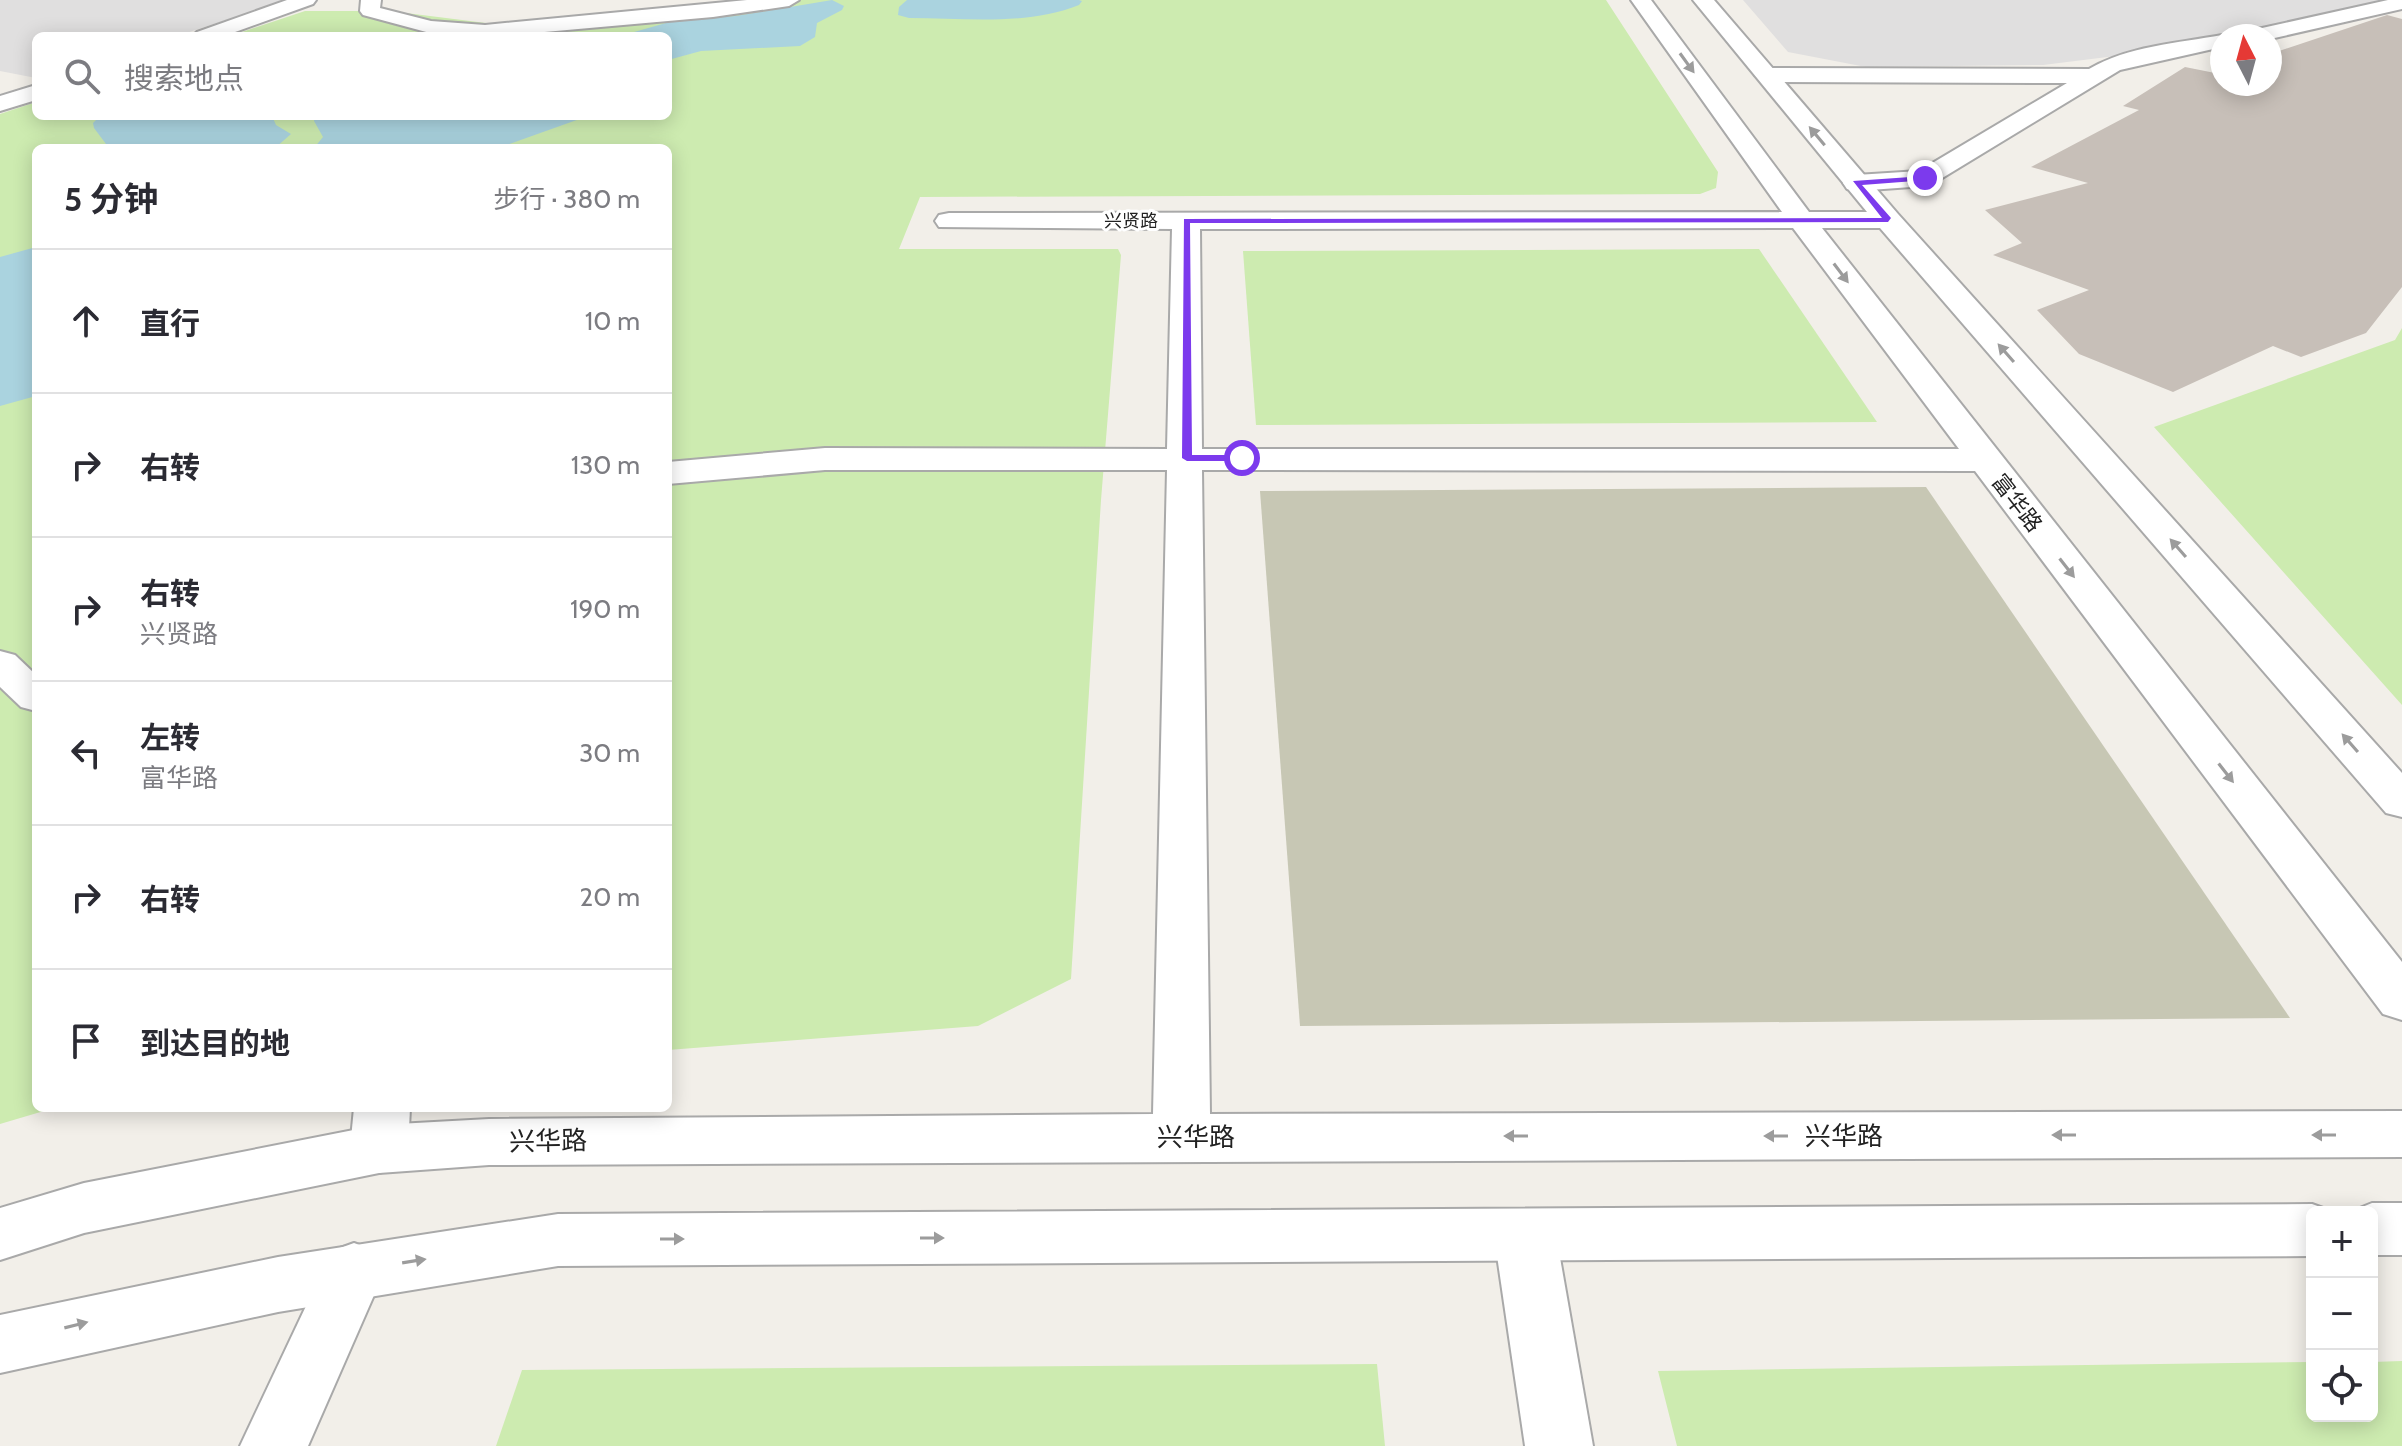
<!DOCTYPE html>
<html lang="zh">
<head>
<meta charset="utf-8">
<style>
	body { margin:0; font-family:Cabin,"Noto Sans SC",sans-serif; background:#f2f2f3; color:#2b2b33 }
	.controls { position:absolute; right:24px; bottom:24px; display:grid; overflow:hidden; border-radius:12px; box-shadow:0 4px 20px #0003 }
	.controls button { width:72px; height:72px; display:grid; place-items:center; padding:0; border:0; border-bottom:2px solid #e1e1e2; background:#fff; color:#2b2b33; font:40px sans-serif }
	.compass { position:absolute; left:2210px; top:24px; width:72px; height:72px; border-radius:50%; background:#fff; box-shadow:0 4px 20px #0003; rotate:354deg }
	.stop { position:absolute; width:24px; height:24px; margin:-18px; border:6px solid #7c3aed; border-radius:50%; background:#fff }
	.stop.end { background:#7c3aed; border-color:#fff; box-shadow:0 2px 8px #0008 }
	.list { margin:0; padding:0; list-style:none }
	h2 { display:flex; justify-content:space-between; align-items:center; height:104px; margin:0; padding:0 32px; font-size:34px }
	h2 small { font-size:26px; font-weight:400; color:#7c7c81 }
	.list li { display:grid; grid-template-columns:52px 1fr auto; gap:24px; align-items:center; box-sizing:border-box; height:144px; padding:0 32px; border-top:2px solid #e1e1e2 }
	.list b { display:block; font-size:30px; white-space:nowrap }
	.list p { margin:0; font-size:26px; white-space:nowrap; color:#7c7c81 }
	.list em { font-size:26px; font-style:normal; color:#7c7c81 }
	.icon { flex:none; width:44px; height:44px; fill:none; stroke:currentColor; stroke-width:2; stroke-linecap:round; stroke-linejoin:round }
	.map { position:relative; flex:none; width:2402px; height:1446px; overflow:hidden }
	.search { position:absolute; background:#fff; box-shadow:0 4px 20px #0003; left:32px; top:32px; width:640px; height:88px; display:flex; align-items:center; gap:20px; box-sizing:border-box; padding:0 28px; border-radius:12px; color:#7c7c81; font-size:30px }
	.panel { position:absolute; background:#fff; box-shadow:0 4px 20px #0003; left:32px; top:144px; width:640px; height:968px; border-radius:12px }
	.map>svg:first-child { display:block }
	.residential { fill:#e0dfdf }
	.construction { fill:#c7c7b4 }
	.grass { fill:#cdebb0 }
	.water { fill:#aad3df }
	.building { fill:#c7bfb8 }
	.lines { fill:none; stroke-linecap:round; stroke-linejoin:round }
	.minor-casing { stroke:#a9a9a9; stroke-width:4 }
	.tertiary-casing { stroke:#a9a9a9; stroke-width:4 }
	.minor { fill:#fff; fill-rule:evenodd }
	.tertiary { fill:#fff; fill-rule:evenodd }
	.oneway { fill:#9c9c9c }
	.route { fill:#7c3aed }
	.labels { text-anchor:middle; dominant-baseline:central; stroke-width:6; stroke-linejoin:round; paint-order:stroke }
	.far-street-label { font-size:18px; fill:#222; stroke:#fff }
	.street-label { font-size:22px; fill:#222; stroke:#fff }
	.near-street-label { font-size:26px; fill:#222; stroke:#fff }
</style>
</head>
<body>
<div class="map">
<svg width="2402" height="1446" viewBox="0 0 2402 1446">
	<rect width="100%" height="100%" fill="#f2efe9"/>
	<g class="residential">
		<path d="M0,0H287L177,36H36V78L0,71Z"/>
		<path d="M1743,0H2381L2357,10L2222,36L2172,49L2043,65L1866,67L1788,52Z"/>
	</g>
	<path class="construction" d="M1926,487L2290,1018L1300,1026L1260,491Z"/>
	<g class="grass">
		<path d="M765,0H1606L1718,172L1716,188L1700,194L920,197L899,249H1118L1121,255L1101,500L1071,979L978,1026L668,1050V148H36V1108H54L0,1124V114L36,102V116H668V36H230L305,11H390L511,26Z"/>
		<path d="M1759,249L1877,422L1256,425L1243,251Z"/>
		<path d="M2402,328V705L2154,427L2395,340Z"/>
		<path d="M2402,1361V1446H1677L1658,1371L2312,1362V1416H2372V1362Z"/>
		<path d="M1377,1364L1385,1446H496L522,1370Z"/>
	</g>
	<g class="water">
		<path d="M832,0L844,6L842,10L817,23L815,37L800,46L701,51L668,60V36H620L673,21L736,16Z"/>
		<path d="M907,0H1079L1082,1L1079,5C1028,26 964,18 909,18L898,15L899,7Z"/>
		<path d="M100,116H272L276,125L291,134L275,148H109L94,128L93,123Z"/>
		<path d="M315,116H588L498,148H314L323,137L314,121Z"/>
		<path d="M36,247V396L0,406V257Z"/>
	</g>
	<path class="building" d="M2387,15L2402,19V287L2366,333L2301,357L2273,346L2173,392L2079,354L2037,310L2089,290L1993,255L2022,243L1985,210L2088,183L2031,167L2139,110L2123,106L2185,67L2215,73L2222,70V84H2270V54Z"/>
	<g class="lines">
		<defs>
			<g id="minor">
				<path d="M287,0H316L313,4L224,36H193L197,32Z"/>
				<path d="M361,0H381L380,8L431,21L485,25L747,0H799L789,6L713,17L500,36L430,33L363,15L360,11Z"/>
				<path d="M2388,0H2402V9L2270,39V36H2242L2253,30Z"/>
				<path d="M2222,35L2228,36H2222V47L2120,70L1934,183L1925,186L1856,191L1847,189L1843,183L1847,177L1856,175L1919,171L2067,83L1766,82L1755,75L1766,68L2089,69C2128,46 2178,43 2222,35Z"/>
				<path d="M36,85V100L0,111V96Z"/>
				<path d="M0,651L15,655L36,675V711L21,707L0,687Z"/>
				<path d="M354,1108H410L408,1149L400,1166L379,1173L358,1166L350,1149Z"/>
				<path d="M1525,1209L1547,1217L1556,1235L1593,1446H1525L1494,1235L1503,1217Z"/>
				<path d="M354,1243L376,1251L385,1270L308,1446H240L332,1251Z"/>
			</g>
			<g id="tertiary">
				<path d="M1631,0H1651L1809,212H1867L1693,0H1714L1898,214L2402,773V817L2386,813L1880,228H1822L2402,962V1020L2383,1014L1975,471L1202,470L1210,1114L2402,1111V1157L489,1165L379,1173L84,1233L0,1260V1208L84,1183L379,1125L489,1119L1153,1114L1167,470H825L668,484V462L825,448L1167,449L1172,229L939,227L935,221L939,215L949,213L1782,212ZM1793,228L1959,449H1202L1200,229Z"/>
				<path d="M2372,1203H2402V1255H2372V1212H2350Z"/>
				<path d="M2312,1204L2334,1212H2312V1256L558,1266L278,1312L0,1373V1315L278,1257L558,1214Z"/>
			</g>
		</defs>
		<use href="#minor" class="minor-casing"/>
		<use href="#tertiary" class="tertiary-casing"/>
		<use href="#minor" class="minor"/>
		<use href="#tertiary" class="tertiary"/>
	</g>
	<defs><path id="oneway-solid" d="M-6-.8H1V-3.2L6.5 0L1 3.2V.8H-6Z" transform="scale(2)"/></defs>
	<g class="oneway">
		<use href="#oneway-solid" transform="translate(1687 63) rotate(54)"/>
		<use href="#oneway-solid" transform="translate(1817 136) rotate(-130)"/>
		<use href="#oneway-solid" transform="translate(1841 273) rotate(53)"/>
		<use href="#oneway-solid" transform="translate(2006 353) rotate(-131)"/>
		<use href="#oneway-solid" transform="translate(2178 548) rotate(-131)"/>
		<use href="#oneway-solid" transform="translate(2067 568) rotate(52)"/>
		<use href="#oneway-solid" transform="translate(2350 743) rotate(-131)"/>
		<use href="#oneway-solid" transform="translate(2226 773) rotate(52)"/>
		<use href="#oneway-solid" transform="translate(2064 1135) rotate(180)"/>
		<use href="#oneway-solid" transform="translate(2324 1135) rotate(180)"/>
		<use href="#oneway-solid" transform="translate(1516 1136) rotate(180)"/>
		<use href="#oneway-solid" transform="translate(1776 1136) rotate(180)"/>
		<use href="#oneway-solid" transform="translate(932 1238)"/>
		<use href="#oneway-solid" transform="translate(672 1239)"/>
		<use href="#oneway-solid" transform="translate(414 1261) rotate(-9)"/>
		<use href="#oneway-solid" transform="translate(76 1325) rotate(-14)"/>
	</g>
	<path class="route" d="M1925,176L1928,180L1862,185L1891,218L1888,222L1190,223L1192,455H1242L1247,458L1242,461H1187L1182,458L1184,219L1882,218L1853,181Z"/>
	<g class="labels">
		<g class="far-street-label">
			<text x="1131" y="221">兴贤路</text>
		</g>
		<g class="street-label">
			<text transform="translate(2017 503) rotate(52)">富华路</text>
		</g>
		<g class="near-street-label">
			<text x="1844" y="1136">兴华路</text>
			<text x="1196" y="1137">兴华路</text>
			<text transform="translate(548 1141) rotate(-1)">兴华路</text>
		</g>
	</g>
</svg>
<div class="controls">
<button>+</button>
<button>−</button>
<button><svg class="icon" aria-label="locate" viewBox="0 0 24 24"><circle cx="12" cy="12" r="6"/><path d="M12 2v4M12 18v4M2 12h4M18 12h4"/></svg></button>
</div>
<svg class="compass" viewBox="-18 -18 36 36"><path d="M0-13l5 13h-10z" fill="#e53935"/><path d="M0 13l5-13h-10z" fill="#7c7c81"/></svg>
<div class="stop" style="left:1242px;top:458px"></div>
<div class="stop end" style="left:1925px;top:178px"></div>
<div class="search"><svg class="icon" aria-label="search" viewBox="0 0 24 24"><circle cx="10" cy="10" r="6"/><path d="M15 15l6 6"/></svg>搜索地点</div>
<section class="panel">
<h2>5 分钟<small>步行 · 380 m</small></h2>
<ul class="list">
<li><svg class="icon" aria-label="ahead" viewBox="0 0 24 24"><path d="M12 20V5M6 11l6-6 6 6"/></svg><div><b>直行</b></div><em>10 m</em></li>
<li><svg class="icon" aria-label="right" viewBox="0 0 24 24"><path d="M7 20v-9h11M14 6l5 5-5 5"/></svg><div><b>右转</b></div><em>130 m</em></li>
<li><svg class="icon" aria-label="right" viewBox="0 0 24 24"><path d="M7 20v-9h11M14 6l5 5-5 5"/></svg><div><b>右转</b><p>兴贤路</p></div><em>190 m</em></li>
<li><svg class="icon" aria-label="left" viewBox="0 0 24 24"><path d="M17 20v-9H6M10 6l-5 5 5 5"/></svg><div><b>左转</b><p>富华路</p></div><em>30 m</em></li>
<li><svg class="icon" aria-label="right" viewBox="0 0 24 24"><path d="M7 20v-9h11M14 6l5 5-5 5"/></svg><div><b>右转</b></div><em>20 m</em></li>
<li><svg class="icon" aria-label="arrive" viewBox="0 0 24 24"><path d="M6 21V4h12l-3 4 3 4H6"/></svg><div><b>到达目的地</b></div></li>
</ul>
</section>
</div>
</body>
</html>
